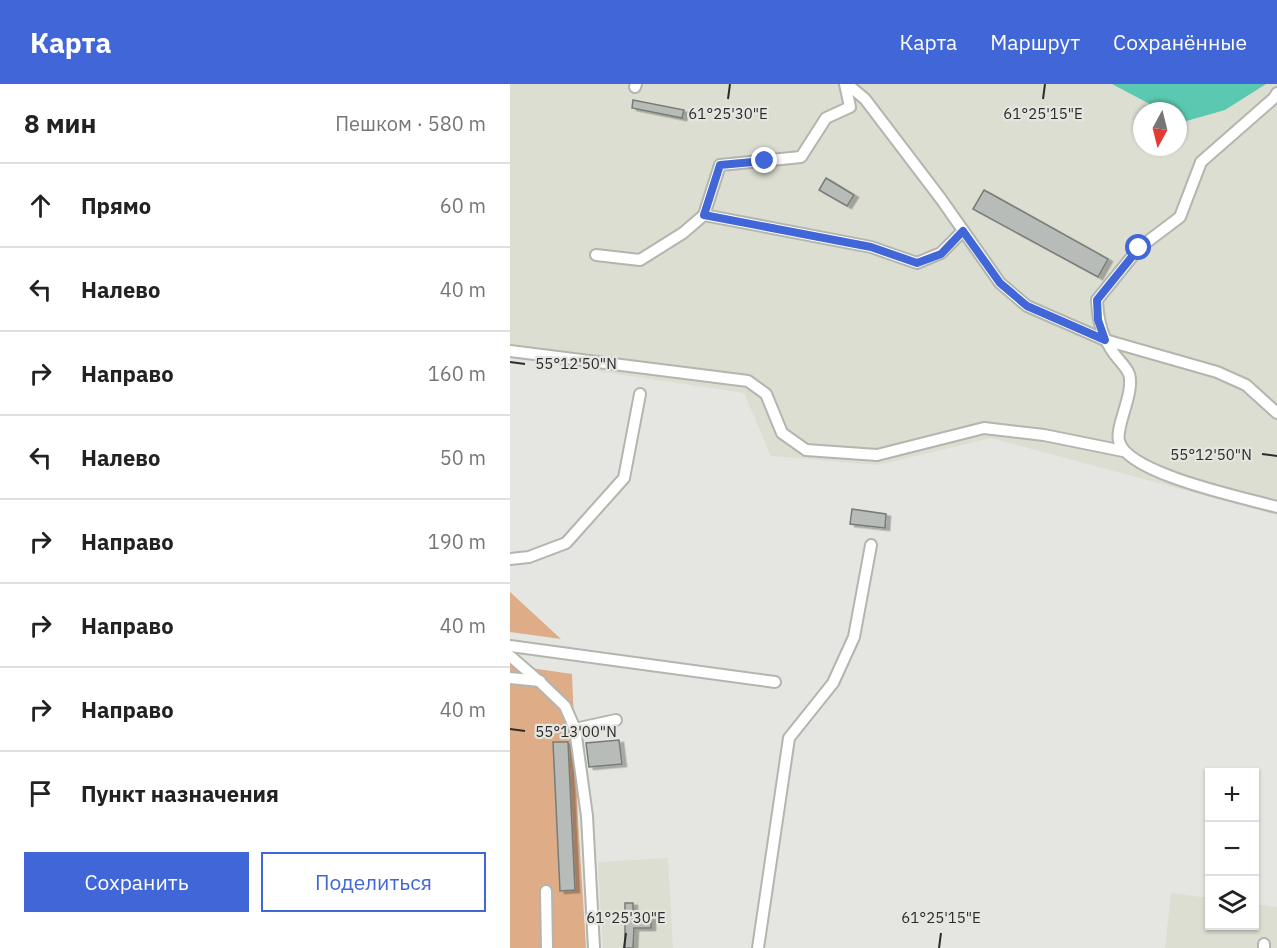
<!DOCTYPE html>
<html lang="ru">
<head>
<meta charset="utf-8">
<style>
	body { margin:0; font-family:"IBM Plex Sans",sans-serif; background:#f6f6f6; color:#222 }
	.controls { position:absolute; right:18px; bottom:18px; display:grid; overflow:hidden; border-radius:0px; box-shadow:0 2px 4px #0004 }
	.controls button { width:54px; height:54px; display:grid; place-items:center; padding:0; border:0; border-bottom:2px solid #e0e0e0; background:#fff; color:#222; font:30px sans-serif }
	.compass { position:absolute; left:623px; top:18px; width:54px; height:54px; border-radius:50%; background:#fff; box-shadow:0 2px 4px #0004; rotate:187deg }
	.stop { position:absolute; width:18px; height:18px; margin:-14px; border:4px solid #4166d8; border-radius:50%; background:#fff }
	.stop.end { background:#4166d8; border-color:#fff; box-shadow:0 2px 6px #0008 }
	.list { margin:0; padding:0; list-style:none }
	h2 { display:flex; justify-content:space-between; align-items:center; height:78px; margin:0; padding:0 24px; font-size:26px }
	h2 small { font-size:20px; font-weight:400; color:#767676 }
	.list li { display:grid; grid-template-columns:39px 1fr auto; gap:18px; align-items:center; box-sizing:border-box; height:84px; padding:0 24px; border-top:2px solid #e0e0e0 }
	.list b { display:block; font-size:22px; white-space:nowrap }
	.list em { font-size:20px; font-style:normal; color:#767676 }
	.actions { display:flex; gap:12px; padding:18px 24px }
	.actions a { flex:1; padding:14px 0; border:2px solid #4166d8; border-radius:0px; text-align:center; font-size:21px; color:#4166d8 }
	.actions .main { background:#4166d8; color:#fff }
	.icon { flex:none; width:33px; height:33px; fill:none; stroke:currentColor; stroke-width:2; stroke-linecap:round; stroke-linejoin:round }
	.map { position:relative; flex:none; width:767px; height:864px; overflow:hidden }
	header { display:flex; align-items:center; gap:36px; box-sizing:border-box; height:84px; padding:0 30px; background:#4166d8; color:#fff }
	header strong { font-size:28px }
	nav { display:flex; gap:33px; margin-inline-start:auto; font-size:21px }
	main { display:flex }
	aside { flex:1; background:#fff }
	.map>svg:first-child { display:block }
	.built { fill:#dbded1; fill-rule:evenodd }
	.green { fill:#deac87 }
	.water { fill:#5bc9b1 }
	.building { fill:#b8bcb8; stroke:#787c78; stroke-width:1.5; filter:url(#shadow) }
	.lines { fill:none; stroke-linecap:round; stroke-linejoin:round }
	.minor-casing { stroke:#b3b5af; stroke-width:14 }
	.minor { stroke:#fff; stroke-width:10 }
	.route { stroke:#4166d8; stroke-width:8 }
	.ticks { fill:none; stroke:#2c2d2a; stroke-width:2 }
	.ticks-label { font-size:15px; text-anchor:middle; fill:#2c2d2a; stroke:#e5e6e1; stroke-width:4.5; stroke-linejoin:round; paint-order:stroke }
</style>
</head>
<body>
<header>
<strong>Карта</strong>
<nav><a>Карта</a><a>Маршрут</a><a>Сохранённые</a></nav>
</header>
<main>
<aside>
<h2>8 мин<small>Пешком · 580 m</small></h2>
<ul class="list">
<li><svg class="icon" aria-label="ahead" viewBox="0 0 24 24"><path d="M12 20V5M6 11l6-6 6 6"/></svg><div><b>Прямо</b></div><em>60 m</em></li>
<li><svg class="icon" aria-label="left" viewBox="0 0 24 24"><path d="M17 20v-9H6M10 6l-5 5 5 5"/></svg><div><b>Налево</b></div><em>40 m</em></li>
<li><svg class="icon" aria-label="right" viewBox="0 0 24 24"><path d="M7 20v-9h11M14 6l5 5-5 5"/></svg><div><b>Направо</b></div><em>160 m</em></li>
<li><svg class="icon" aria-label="left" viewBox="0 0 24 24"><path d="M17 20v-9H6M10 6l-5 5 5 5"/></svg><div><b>Налево</b></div><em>50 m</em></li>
<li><svg class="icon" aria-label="right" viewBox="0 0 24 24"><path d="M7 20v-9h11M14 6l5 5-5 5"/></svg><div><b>Направо</b></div><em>190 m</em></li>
<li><svg class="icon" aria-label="right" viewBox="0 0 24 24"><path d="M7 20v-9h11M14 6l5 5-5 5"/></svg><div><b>Направо</b></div><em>40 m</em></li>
<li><svg class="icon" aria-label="right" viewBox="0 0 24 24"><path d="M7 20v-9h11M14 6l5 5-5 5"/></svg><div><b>Направо</b></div><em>40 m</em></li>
<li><svg class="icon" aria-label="arrive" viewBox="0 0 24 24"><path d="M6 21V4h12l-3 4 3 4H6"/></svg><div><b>Пункт назначения</b></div></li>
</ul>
<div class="actions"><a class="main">Сохранить</a><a>Поделиться</a></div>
</aside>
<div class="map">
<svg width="767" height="864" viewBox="0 0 767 864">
	<defs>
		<filter id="shadow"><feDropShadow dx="4.5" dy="2.5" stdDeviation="0" flood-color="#0004"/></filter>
	</defs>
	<rect width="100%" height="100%" fill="#e5e6e1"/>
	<g class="built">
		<path d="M0,0H767V431L481,354L368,381L261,372L234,309L0,274ZM632,27H668V63H632Z"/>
		<path d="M158,774L163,864H93L88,778Z"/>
		<path d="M661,809L699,814L700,842H744L745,820L767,823V864H655Z"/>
	</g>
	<g class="green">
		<path d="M0,507V508L51,555L0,548Z"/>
		<path d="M0,581L62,590L68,735L76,864H0Z"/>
	</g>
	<path class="water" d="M602,0H756L715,26L673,38L668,36V27H653Z"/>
	<g class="building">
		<path d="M123,16L174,26L172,34L122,24Z"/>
		<path d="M316,94L344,111L337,122L309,106Z"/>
		<path d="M474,106L598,175L588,193L463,125Z"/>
		<path d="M342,425L376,430L375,444L340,440Z"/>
		<path d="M109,656L112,680L79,683L76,659Z"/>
		<path d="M43,658H58L65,806L50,807Z"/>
		<path d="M115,819H123V833H141V844H124L123,864H115Z"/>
	</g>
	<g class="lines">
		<defs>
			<g id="minor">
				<path d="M337,0L355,15L431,115L490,199L517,222L595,256L707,288L736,301L767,329"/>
				<path d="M125,3L126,0"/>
				<path d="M767,9L764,14L691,78L670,133L629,164L587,216C588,238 592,253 605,271C609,276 617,284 619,290C625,309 605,342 609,357C617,390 735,414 767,423"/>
				<path d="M194,131L210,81L291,73L316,34L340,23L335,0"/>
				<path d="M86,171L130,176L173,149L194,131L361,163L407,179L431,169L453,147"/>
				<path d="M0,267L238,297L256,310L272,349L296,366L367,371L474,344L534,351L613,367"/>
				<path d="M0,475L19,473L56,459L114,394L130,310"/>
				<path d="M0,562L265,598"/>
				<path d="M0,572L30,598L55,622L65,645L77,732L84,864"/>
				<path d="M0,594L30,597"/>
				<path d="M65,645L106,636"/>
				<path d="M36,807L37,864"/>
				<path d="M248,864L279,654L323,599L344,553L361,461"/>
				<path d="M754,864V860"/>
			</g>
		</defs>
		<use href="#minor" class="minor-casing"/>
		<use href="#minor" class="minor"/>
	</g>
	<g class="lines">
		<path class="route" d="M255,77L210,81L194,131L361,163L407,179L431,170L453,147L490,199L517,222L595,256L588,236L587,216L629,164"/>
	</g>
	<path class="ticks" d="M218,15L220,0M533,15L535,0M0,278L15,280M752,370L767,372M0,645L15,647M114,864L116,849M429,864L431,849"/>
	<g class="ticks-label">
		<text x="218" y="35">61°25'30"E</text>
		<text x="533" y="35">61°25'15"E</text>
		<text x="66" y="285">55°12'50"N</text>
		<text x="701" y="376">55°12'50"N</text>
		<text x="66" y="653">55°13'00"N</text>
		<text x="116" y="839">61°25'30"E</text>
		<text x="431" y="839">61°25'15"E</text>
	</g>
</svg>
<div class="controls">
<button>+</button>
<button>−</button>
<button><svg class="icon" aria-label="layers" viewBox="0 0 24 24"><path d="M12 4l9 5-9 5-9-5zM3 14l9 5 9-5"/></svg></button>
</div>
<svg class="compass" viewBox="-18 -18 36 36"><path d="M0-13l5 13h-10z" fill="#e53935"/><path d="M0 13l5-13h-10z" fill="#767676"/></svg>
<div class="stop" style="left:629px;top:164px"></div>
<div class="stop end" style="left:255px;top:77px"></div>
</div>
</main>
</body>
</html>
